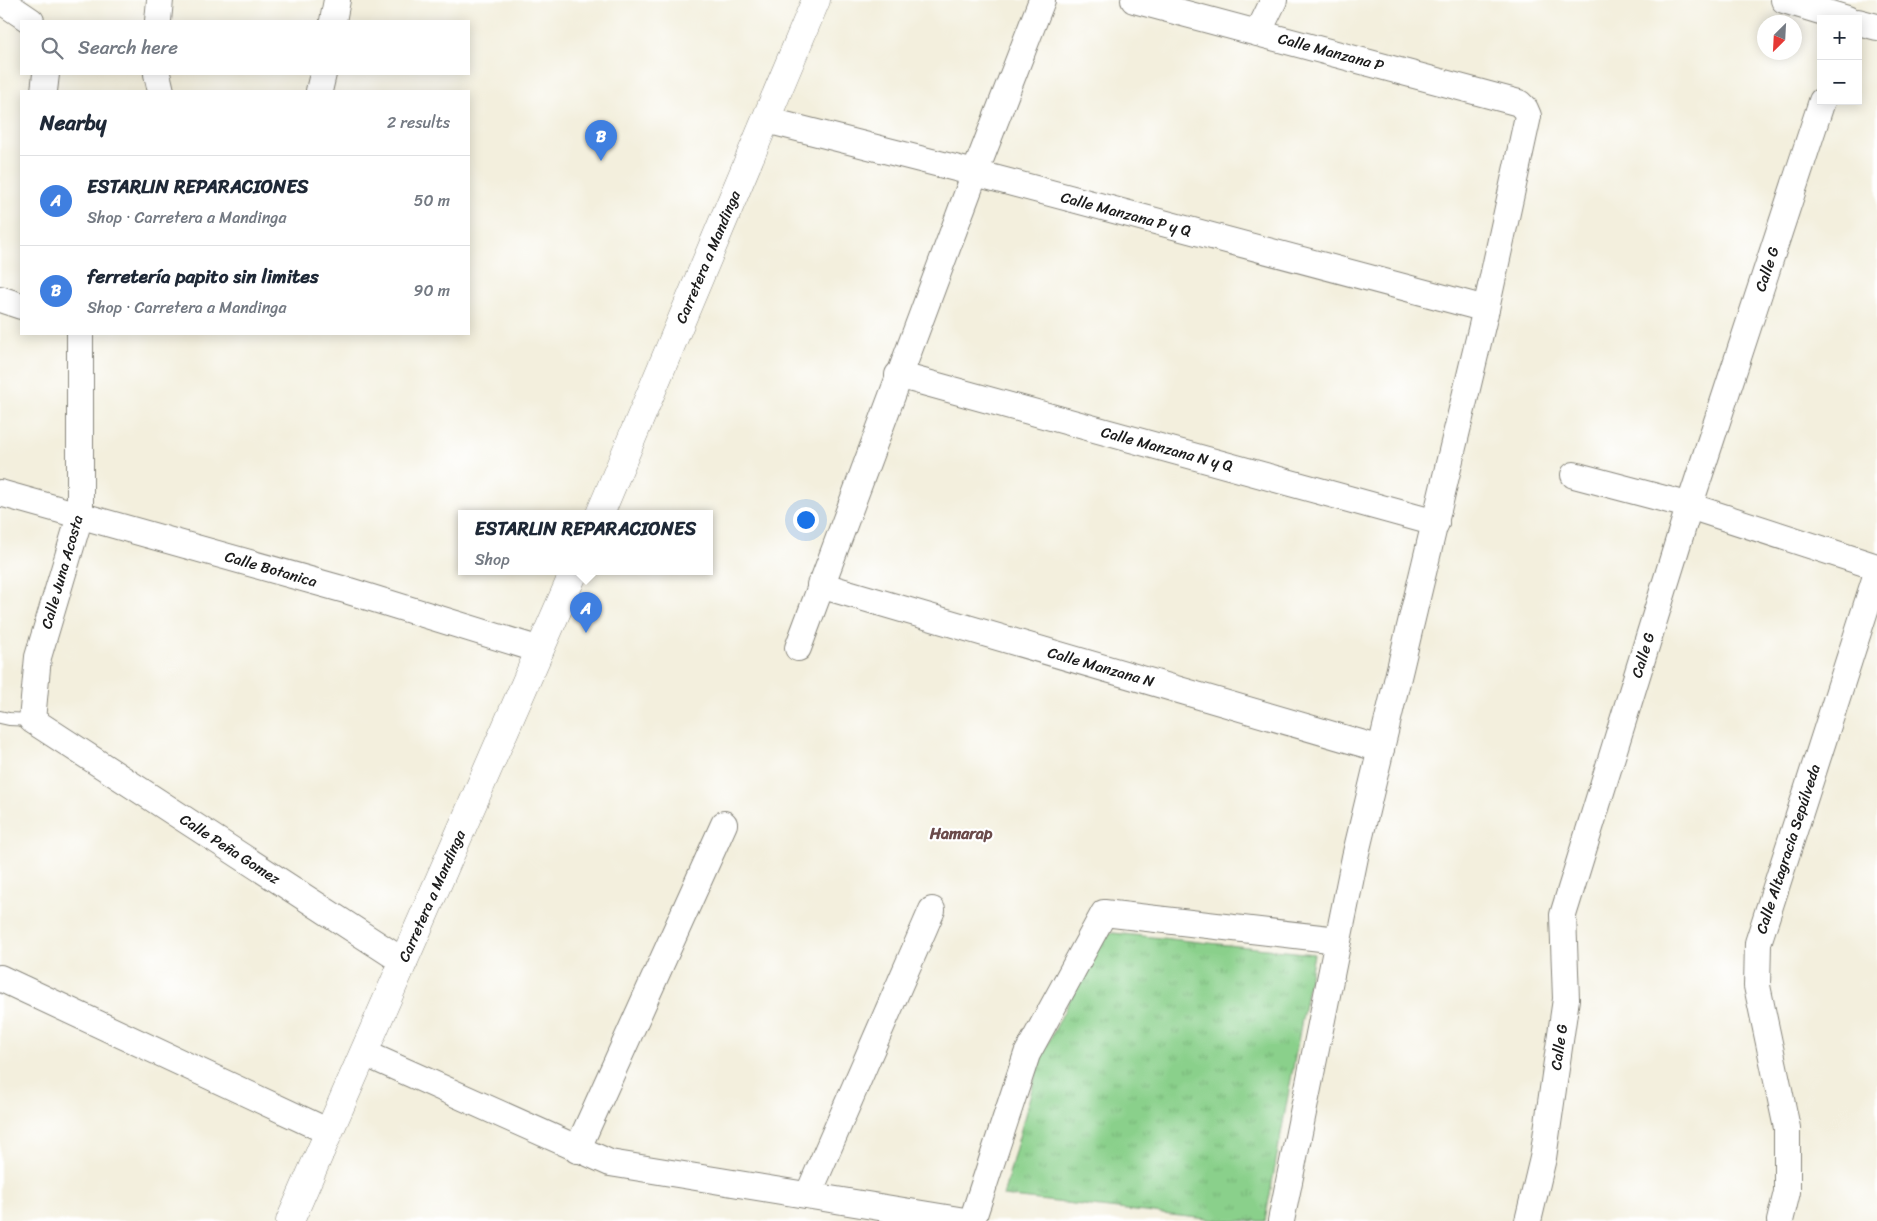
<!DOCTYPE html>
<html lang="en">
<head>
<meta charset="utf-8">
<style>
	body { margin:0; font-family:Sriracha,sans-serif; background:#f6f6f7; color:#1f2937 }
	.controls { position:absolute; right:15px; top:15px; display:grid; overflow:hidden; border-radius:0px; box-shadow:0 2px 12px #0003 }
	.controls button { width:45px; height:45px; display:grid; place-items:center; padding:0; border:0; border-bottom:1px solid #e0e1e3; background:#fff; color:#1f2937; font:25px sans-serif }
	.compass { position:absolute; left:1757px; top:15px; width:45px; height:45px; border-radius:50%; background:#fff; box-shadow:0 2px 12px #0003; rotate:204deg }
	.you { position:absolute; left:805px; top:519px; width:18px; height:18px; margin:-12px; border:4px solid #fff; border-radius:50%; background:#1a73e8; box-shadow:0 0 0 8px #1a73e833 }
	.badge { display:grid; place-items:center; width:32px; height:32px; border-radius:50%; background:#b5179e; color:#fff; font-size:16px; font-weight:700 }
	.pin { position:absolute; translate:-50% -41px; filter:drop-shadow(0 1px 2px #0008) }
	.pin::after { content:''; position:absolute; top:26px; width:18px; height:15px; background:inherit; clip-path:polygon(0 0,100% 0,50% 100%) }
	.popup { position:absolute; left:458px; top:510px; width:255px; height:65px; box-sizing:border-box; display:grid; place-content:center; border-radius:0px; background:#fff; filter:drop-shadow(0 1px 4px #0005); font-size:16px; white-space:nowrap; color:#747a83 }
	.popup b { font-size:19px; color:#1f2937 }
	.popup::after { content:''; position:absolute; left:50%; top:100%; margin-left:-10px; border:10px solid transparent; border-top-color:#fff }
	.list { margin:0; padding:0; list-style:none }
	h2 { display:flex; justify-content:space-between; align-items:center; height:65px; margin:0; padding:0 20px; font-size:21px }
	h2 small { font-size:16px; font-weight:400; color:#747a83 }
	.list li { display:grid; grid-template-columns:32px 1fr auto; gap:15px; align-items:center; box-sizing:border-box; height:90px; padding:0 20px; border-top:1px solid #e0e1e3 }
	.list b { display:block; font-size:19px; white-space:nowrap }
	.list p { margin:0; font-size:16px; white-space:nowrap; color:#747a83 }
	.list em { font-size:16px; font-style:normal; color:#747a83 }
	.icon { flex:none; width:28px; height:28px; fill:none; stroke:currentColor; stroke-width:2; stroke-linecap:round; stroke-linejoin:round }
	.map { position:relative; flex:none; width:1877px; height:1221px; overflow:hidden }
	.search { position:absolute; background:#fff; box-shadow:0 2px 12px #0003; left:20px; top:20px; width:450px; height:55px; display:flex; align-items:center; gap:12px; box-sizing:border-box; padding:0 18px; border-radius:0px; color:#747a83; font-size:19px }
	.panel { position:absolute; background:#fff; box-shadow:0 2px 12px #0003; left:20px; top:90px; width:450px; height:245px; border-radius:0px }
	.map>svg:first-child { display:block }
	.park { fill:url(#park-tufts); stroke:#537654 }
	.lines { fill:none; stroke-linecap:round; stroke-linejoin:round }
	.lane-casing { stroke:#88867c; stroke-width:14 }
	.street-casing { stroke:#88867c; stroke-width:28 }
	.secondary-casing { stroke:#88867c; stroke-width:29 }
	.lane { stroke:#fff; stroke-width:12 }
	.street { stroke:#fff; stroke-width:26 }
	.secondary { stroke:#fff; stroke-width:28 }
	.labels { text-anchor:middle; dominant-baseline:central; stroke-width:4.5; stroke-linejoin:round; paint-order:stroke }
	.street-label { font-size:15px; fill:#1c1c1c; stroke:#fff }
	.neighbourhood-label { font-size:16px; font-weight:bold; fill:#6a4a4a; stroke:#fff }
</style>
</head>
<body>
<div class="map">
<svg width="1877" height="1221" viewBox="0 0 1877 1221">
	<defs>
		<pattern id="park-tufts" width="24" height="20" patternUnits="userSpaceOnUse" patternTransform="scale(1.25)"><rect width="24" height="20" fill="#8ad08b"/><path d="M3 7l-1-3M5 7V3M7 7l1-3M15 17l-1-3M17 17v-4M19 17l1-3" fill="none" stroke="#76b277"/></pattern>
	</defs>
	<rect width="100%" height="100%" fill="#fff"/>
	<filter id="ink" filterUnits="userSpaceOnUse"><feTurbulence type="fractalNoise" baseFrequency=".02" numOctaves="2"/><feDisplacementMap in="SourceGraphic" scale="10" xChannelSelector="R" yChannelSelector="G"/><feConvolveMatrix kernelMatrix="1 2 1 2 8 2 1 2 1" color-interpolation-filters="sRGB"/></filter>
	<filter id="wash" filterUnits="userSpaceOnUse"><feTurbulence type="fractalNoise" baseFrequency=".0096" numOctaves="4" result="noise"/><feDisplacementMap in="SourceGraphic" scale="20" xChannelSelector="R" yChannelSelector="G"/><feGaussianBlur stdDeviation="1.12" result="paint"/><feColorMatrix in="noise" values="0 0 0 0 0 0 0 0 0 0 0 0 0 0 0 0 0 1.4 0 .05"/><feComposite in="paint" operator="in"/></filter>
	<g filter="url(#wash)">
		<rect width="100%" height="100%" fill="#f3efdd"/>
		<path class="park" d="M1104,932L1314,954L1265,1221H1224L1003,1196L1040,1059Z"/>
	</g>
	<g filter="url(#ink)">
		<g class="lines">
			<defs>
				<path id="lane" d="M0,717L9,719L32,720"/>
				<g id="street">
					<path d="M0,0L31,21"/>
					<path d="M1134,0L1519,103L1525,109L1528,116L1486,309L1355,857L1281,1221"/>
					<path d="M1784,0L1847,19"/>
					<path d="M158,21L160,0"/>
					<path d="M333,21L337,0"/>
					<path d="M1858,22L1877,27"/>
					<path d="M1258,33L1274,0"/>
					<path d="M157,74L161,91"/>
					<path d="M44,91L46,74"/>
					<path d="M319,91L323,74"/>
					<path d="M766,120L975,173L1486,309"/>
					<path d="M0,299L21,306"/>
					<path d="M80,334V516L38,657L32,720L404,962"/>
					<path d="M898,375L1436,523"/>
					<path d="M1574,475L1680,503L1877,567"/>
					<path d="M0,493L349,591L540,650"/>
					<path d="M820,585L1381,749"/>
					<path d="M798,648L975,173L1042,0"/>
					<path d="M0,978L329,1132"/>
					<path d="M364,1053L610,1163L965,1221"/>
					<path d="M577,1150L724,824"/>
					<path d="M808,1195L932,910"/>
					<path d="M972,1221L1027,1054L1104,913L1338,940"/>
					<path d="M1528,1221L1543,1158L1566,999L1563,915L1689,507L1822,101"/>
					<path d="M1780,1221L1787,1192V1128L1757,986L1758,943L1877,573"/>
				</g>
				<g id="secondary">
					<path d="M600,514L816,0"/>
					<path d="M290,1221L574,572"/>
				</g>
			</defs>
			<use href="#lane" class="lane-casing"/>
			<use href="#street" class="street-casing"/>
			<use href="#secondary" class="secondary-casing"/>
			<use href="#lane" class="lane"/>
			<use href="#street" class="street"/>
			<use href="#secondary" class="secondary"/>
		</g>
	</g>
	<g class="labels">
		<g class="street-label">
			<text transform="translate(1331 52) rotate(15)">Calle Manzana P</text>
			<text transform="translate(1126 214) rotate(15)">Calle Manzana P y Q</text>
			<text transform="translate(708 257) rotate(-67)">Carretera a Mandinga</text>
			<text transform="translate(1767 269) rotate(-72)">Calle G</text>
			<text transform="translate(1167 449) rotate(15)">Calle Manzana N y Q</text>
			<text transform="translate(271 569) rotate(16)">Calle Botanica</text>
			<text transform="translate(62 572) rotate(-74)">Calle Juna Acosta</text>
			<text transform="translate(1643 655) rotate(-73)">Calle G</text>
			<text transform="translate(1101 667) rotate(16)">Calle Manzana N</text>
			<text transform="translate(230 849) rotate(33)">Calle Peña Gomez</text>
			<text transform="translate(1788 849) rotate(-72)">Calle Altagracia Sepúlveda</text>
			<text transform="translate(432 896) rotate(-66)">Carretera a Mandinga</text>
			<text transform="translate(1559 1047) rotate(-82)">Calle G</text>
		</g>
		<g class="neighbourhood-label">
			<text x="961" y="833">Hamarap</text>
		</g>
	</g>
</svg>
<div class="controls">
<button>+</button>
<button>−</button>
</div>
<svg class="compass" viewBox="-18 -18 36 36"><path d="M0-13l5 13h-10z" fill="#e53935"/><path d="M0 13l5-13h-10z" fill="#747a83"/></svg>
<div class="you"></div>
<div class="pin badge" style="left:586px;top:633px;background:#3f7fe0">A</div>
<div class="popup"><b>ESTARLIN REPARACIONES</b>Shop</div>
<div class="pin badge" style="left:601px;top:161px;background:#3f7fe0">B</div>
<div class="search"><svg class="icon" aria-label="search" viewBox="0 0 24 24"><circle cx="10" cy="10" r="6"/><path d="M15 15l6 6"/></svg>Search here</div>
<section class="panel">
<h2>Nearby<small>2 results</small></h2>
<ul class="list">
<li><span class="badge" style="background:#3f7fe0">A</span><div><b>ESTARLIN REPARACIONES</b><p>Shop · Carretera a Mandinga</p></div><em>50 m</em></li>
<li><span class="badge" style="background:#3f7fe0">B</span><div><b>ferretería papito sin limites</b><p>Shop · Carretera a Mandinga</p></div><em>90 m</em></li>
</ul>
</section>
</div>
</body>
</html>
